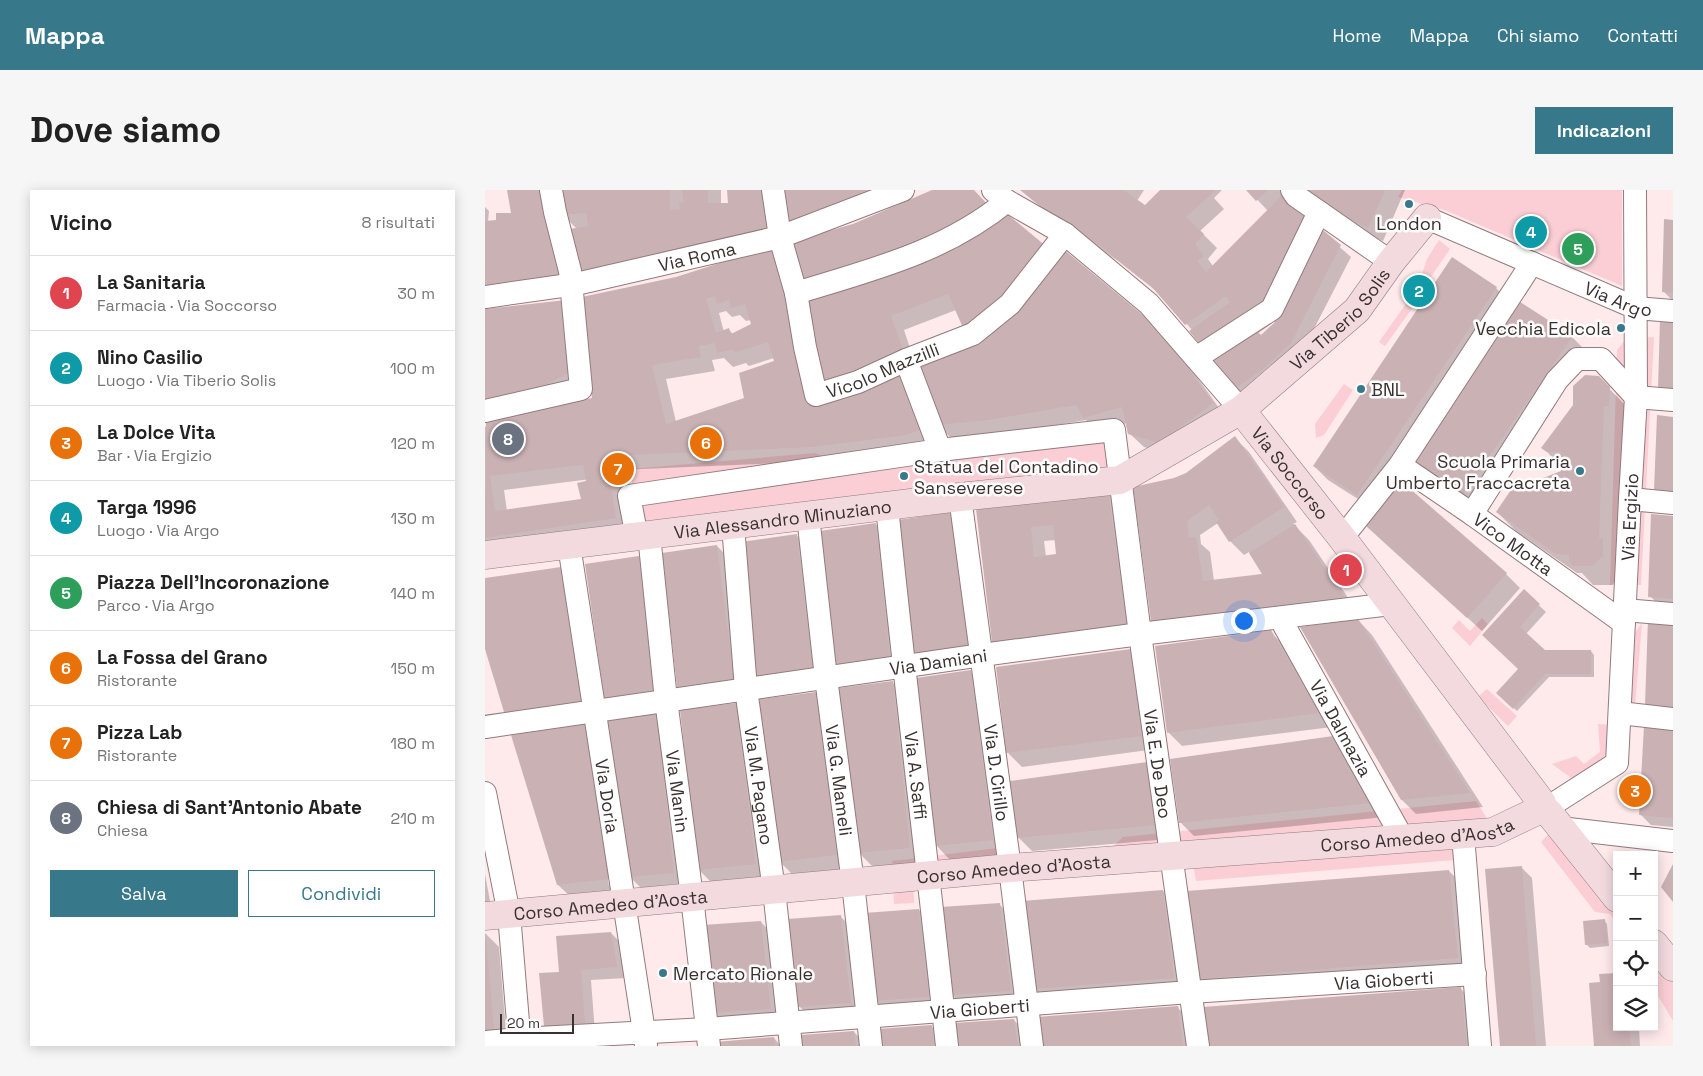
<!DOCTYPE html>
<html lang="it">
<head>
<meta charset="utf-8">
<style>
	body { margin:0; font-family:"Space Grotesk",sans-serif; background:#f6f6f6; color:#222 }
	.controls { position:absolute; right:15px; bottom:15px; display:grid; overflow:hidden; border-radius:0px; box-shadow:0 2px 12px #0003 }
	.controls button { width:45px; height:45px; display:grid; place-items:center; padding:0; border:0; border-bottom:1px solid #e0e0e0; background:#fff; color:#222; font:25px sans-serif }
	.scale { position:absolute; left:15px; bottom:12px; width:74px; box-sizing:border-box; padding-left:5px; border:2px solid #3a3031; border-top:0; font-size:14px; line-height:18px; white-space:nowrap; color:#3a3031; -webkit-text-stroke:4px #fcfcfc; paint-order:stroke }
	.you { position:absolute; left:758px; top:430px; width:18px; height:18px; margin:-12px; border:4px solid #fff; border-radius:50%; background:#1a73e8; box-shadow:0 0 0 8px #1a73e833 }
	.badge { display:grid; place-items:center; width:32px; height:32px; border-radius:50%; background:#37788a; color:#fff; font-size:16px; font-weight:700 }
	.pin { position:absolute; translate:-50% -50%; border:2px solid #fff; box-shadow:0 1px 5px #0006 }
	.list { margin:0; padding:0; list-style:none }
	h2 { display:flex; justify-content:space-between; align-items:center; height:65px; margin:0; padding:0 20px; font-size:21px }
	h2 small { font-size:16px; font-weight:400; color:#767676 }
	.list li { display:grid; grid-template-columns:32px 1fr auto; gap:15px; align-items:center; box-sizing:border-box; height:75px; padding:0 20px; border-top:1px solid #e0e0e0 }
	.list b { display:block; font-size:19px; white-space:nowrap }
	.list p { margin:0; font-size:16px; white-space:nowrap; color:#767676 }
	.list em { font-size:16px; font-style:normal; color:#767676 }
	.actions { display:flex; gap:10px; padding:15px 20px }
	.actions a { flex:1; padding:11px 0; border:1px solid #37788a; border-radius:0px; text-align:center; font-size:18px; color:#37788a }
	.actions .main { background:#37788a; color:#fff }
	.icon { flex:none; width:28px; height:28px; fill:none; stroke:currentColor; stroke-width:2; stroke-linecap:round; stroke-linejoin:round }
	.map { position:relative; flex:none; width:1188px; height:856px; overflow:hidden; border-radius:0px }
	header { display:flex; align-items:center; gap:30px; box-sizing:border-box; height:70px; padding:0 25px; background:#37788a; color:#fff }
	header strong { font-size:24px }
	nav { display:flex; gap:28px; margin-inline-start:auto; font-size:18px }
	.intro { display:flex; align-items:center; justify-content:space-between; box-sizing:border-box; height:120px; padding:0 30px }
	h1 { margin:0; font-size:35px }
	.button { padding:12px 22px; border-radius:0px; background:#37788a; color:#fff; font-size:18px; font-weight:700 }
	main { display:flex; gap:30px; padding:0 30px }
	aside { flex:1; background:#fff; border-radius:0px; box-shadow:0 2px 12px #0003 }
	.map>svg:first-child { display:block }
	.green { fill:#faced4 }
	.shadow { fill:#0003; fill-rule:evenodd }
	.building { fill:#cab1b4; fill-rule:evenodd }
	.lines { fill:none; stroke-linecap:round; stroke-linejoin:round }
	.street-casing { stroke:#927b7e; stroke-width:24 }
	.secondary-casing { stroke:#927b7e; stroke-width:29 }
	.street { stroke:#fff; stroke-width:22 }
	.secondary { stroke:#f2dadf; stroke-width:28 }
	.poi-dot { fill:#37788a; stroke:#fcfcfc; stroke-width:2 }
	.labels { text-anchor:middle; dominant-baseline:central; stroke-width:5; stroke-linejoin:round; paint-order:stroke }
	.poi-label { font-size:18px; fill:#3a3031; stroke:#fcfcfc; text-anchor:start }
	.street-label { font-size:18px; fill:#3a3031; stroke:#fcfcfc }
</style>
</head>
<body>
<header>
<strong>Mappa</strong>
<nav><a>Home</a><a>Mappa</a><a>Chi siamo</a><a>Contatti</a></nav>
</header>
<div class="intro"><h1>Dove siamo</h1><a class="button">Indicazioni</a></div>
<main>
<aside>
<h2>Vicino<small>8 risultati</small></h2>
<ul class="list">
<li><span class="badge" style="background:#e0444e">1</span><div><b>La Sanitaria</b><p>Farmacia · Via Soccorso</p></div><em>30 m</em></li>
<li><span class="badge" style="background:#0f9aa8">2</span><div><b>Nino Casilio</b><p>Luogo · Via Tiberio Solis</p></div><em>100 m</em></li>
<li><span class="badge" style="background:#e8710a">3</span><div><b>La Dolce Vita</b><p>Bar · Via Ergizio</p></div><em>120 m</em></li>
<li><span class="badge" style="background:#0f9aa8">4</span><div><b>Targa 1996</b><p>Luogo · Via Argo</p></div><em>130 m</em></li>
<li><span class="badge" style="background:#2e9e5b">5</span><div><b>Piazza Dell'Incoronazione</b><p>Parco · Via Argo</p></div><em>140 m</em></li>
<li><span class="badge" style="background:#e8710a">6</span><div><b>La Fossa del Grano</b><p>Ristorante</p></div><em>150 m</em></li>
<li><span class="badge" style="background:#e8710a">7</span><div><b>Pizza Lab</b><p>Ristorante</p></div><em>180 m</em></li>
<li><span class="badge" style="background:#6b7280">8</span><div><b>Chiesa di Sant'Antonio Abate</b><p>Chiesa</p></div><em>210 m</em></li>
</ul>
<div class="actions"><a class="main">Salva</a><a>Condividi</a></div>
</aside>
<div class="map">
<svg width="1188" height="856" viewBox="0 0 1188 856">
	<rect width="100%" height="100%" fill="#fee9eb"/>
	<g class="green">
		<path d="M917,0H1137V96L962,21L913,7Z"/>
		<path d="M954,50L965,59L945,88L937,84L942,69Z"/>
		<path d="M925,108L931,113L900,156L894,152Z"/>
		<path d="M1169,147L1156,395H1125L1132,160L1141,149Z"/>
		<path d="M859,194L868,200L839,245L831,248L830,234Z"/>
		<path d="M623,244L633,279L154,339L145,279L330,263L362,275Z"/>
		<path d="M997,428L1003,434L985,456L967,438L974,430L985,441Z"/>
		<path d="M1157,433L1150,516L1125,513V465H1133Z"/>
		<path d="M1002,499L1032,526L1023,536L993,507Z"/>
		<path d="M1113,534L1130,535L1127,569L1092,592L1067,574L1091,566L1099,574L1115,562Z"/>
		<path d="M991,611L1003,630L620,664L638,647Z"/>
		<path d="M1068,639L1132,716V735L1125,724L1110,722L1056,652Z"/>
		<path d="M967,652L970,670L711,691L708,673Z"/>
		<path d="M512,658L513,671L428,681L429,713L409,714L407,671Z"/>
		<path d="M1169,762L1188,785V831L1169,799Z"/>
	</g>
	<g class="shadow">
		<path d="M24,0H431L365,25L94,97L0,114V17L4,21L3,32L13,31L28,24ZM236,0H243L244,14H236ZM76,23L92,39L79,41Z"/>
		<path d="M450,0H488L516,29L561,58L690,156L741,228L689,266L659,257L644,243L642,233L613,241L601,230L518,244L467,249L453,235V252L342,271L134,280L144,342L0,364V237L3,236L2,232H0V120L80,111L192,88L369,35ZM471,120L488,148L430,173L419,140ZM241,121L247,127L255,125L261,131L266,130L267,135L248,144L244,140L239,142L234,123ZM99,148L109,209L71,211L102,194ZM239,168L248,177L261,173L264,176L289,168L290,172L260,209L191,232L181,189L230,181L227,170ZM106,289L97,310L22,321L19,300Z"/>
		<path d="M535,0H659L652,11L661,17L677,0H737L729,8L739,19L715,41L732,58L723,69L728,76L783,21L763,0H799L834,39L866,67L816,164L760,210L707,140L675,104L633,71L574,32ZM790,131L791,133L776,147L772,144Z"/>
		<path d="M820,0H920L898,51L864,36Z"/>
		<path d="M1180,31H1188V111L1178,101Z"/>
		<path d="M967,68L1011,98L1025,112L887,318L843,290L829,276Z"/>
		<path d="M1087,147L1101,161L993,317L944,285L930,271Z"/>
		<path d="M1113,187L1143,218L1137,385L1127,395H1108L1097,383H1092L1031,341L1012,322L1077,282V277L1058,258Z"/>
		<path d="M750,248L764,262L812,332L808,334L824,350L872,421L682,445L689,290L701,284ZM733,333L745,351L759,365L764,362L779,385L729,391L725,362L716,354L715,345Z"/>
		<path d="M623,302L637,316L656,448L523,465L509,451L492,320ZM571,350L573,365L561,367L559,351Z"/>
		<path d="M466,324L493,466L440,474L429,463Z"/>
		<path d="M1168,325L1188,327V421L1179,420L1165,406Z"/>
		<path d="M390,334L401,345L415,477L363,485L352,474Z"/>
		<path d="M882,336L1021,384L1035,398L997,441Z"/>
		<path d="M311,345L322,356L339,488L283,496L272,485Z"/>
		<path d="M232,356L243,367L259,499L204,507L193,497Z"/>
		<path d="M154,367L165,378L179,511L131,518L120,507Z"/>
		<path d="M75,379L89,393L110,525L34,535L20,521L0,455V389Z"/>
		<path d="M1039,401L1061,422L1041,444L1060,461H1106L1109,465V487H1064L1032,521L1013,503L1035,479L999,445Z"/>
		<path d="M873,430L887,445L998,617L931,624L917,610Z"/>
		<path d="M785,442L800,456L847,537L697,556L683,542Z"/>
		<path d="M645,460L671,559L537,577L523,563Z"/>
		<path d="M486,482L500,496L521,664L465,670L451,655Z"/>
		<path d="M407,492L421,506L439,672L388,677L374,663Z"/>
		<path d="M331,503L345,517L365,679L308,685L294,671Z"/>
		<path d="M251,514L265,528L284,688L228,694L214,680Z"/>
		<path d="M171,525L200,693L156,698L145,687Z"/>
		<path d="M99,535L114,549L137,703L88,709L73,695ZM101,549H104L126,695L124,696Z"/>
		<path d="M1160,538L1188,541V637L1166,635L1155,624Z"/>
		<path d="M848,548L900,627L709,646L695,632Z"/>
		<path d="M661,573L684,649L547,661L533,647Z"/>
		<path d="M1036,677L1047,688L1061,856H1016Z"/>
		<path d="M964,681L978,695L986,782L730,803L715,789Z"/>
		<path d="M0,684L7,722L0,723Z"/>
		<path d="M678,701L692,715L703,802L564,813L550,799Z"/>
		<path d="M514,714L525,725L536,812L478,816L467,805Z"/>
		<path d="M434,720L444,731L454,818L402,822L391,811Z"/>
		<path d="M355,726L366,737L376,823L325,827L314,816Z"/>
		<path d="M1119,730L1122,734L1124,756L1105,758L1102,755Z"/>
		<path d="M276,732L286,743L296,829L240,833L229,823Z"/>
		<path d="M0,743L14,757L22,854L0,855Z"/>
		<path d="M126,743L137,754L142,788L106,790L110,843L71,846L60,836L75,783Z"/>
		<path d="M1116,793L1132,837H1154L1155,856H1110Z"/>
		<path d="M975,798L989,812L994,856H724Z"/>
		<path d="M693,818L707,832L710,856H557Z"/>
		<path d="M529,830L539,841L541,856H473Z"/>
		<path d="M446,836L457,847L458,856H396Z"/>
		<path d="M369,842L380,853V856H319Z"/>
		<path d="M289,848L296,856H233Z"/>
	</g>
	<g class="building">
		<path d="M22,0H60L80,83L0,98V31L11,30V23H26Z"/>
		<path d="M71,0H185V20L195,19L194,13L199,12L197,0H223V13H243L242,0H282L287,38L179,65L91,81L79,40L103,36L101,23L76,25Z"/>
		<path d="M293,0H392L354,15L297,33Z"/>
		<path d="M447,0H489L504,16L456,44L314,94L304,52L368,34Z"/>
		<path d="M536,0H638L660,15L675,0H731L701,27L719,44L710,54L719,66L712,71L721,82L801,1L826,32L774,119L718,158L704,141L745,112L741,106L700,135L666,96L617,57L558,18Z"/>
		<path d="M761,0H783L771,11Z"/>
		<path d="M819,0H900L883,38L849,22Z"/>
		<path d="M521,23L562,57L527,98L479,140L463,104L406,126L418,160L356,189L336,191L317,110Z"/>
		<path d="M1179,29L1188,30V103L1177,102Z"/>
		<path d="M834,37L856,55L806,153L777,180L748,200L723,166L766,135L776,145L789,133L812,90Z"/>
		<path d="M291,55L324,211L418,179L440,238L421,245L328,257L121,266L131,328L0,348L1,226L107,208L92,108L191,87ZM230,106L232,114L244,110L246,118L260,114L266,134L246,144L244,138L231,143L221,109ZM283,152L289,171L254,183L259,208L181,234L167,175L216,167L214,156L230,153L232,163L248,159L249,163ZM98,275L101,291L92,293L96,309L10,321L5,286Z"/>
		<path d="M577,58L676,140L728,213L674,253L643,244L637,217L598,228L591,215L504,230L452,235L428,172L451,164Z"/>
		<path d="M967,67L1012,97L872,305L828,276Z"/>
		<path d="M81,110L89,180L57,197L0,216V119Z"/>
		<path d="M1035,112L1088,146L978,304L929,271Z"/>
		<path d="M1175,129L1188,130V200L1173,199Z"/>
		<path d="M1100,185L1114,186L1125,197L1124,216H1119L1114,348L1118,349V366L1107,376H1088L1084,371V365L1071,364L1011,322L1034,288L1047,297L1053,290L1076,281V262H1062L1056,258L1088,215V196Z"/>
		<path d="M1172,225L1188,227V302L1169,300Z"/>
		<path d="M750,246L799,317L744,352L731,332L734,330L724,315L702,331L704,348L711,347L718,391L777,384L764,363L810,334L859,407L666,432L648,297L689,288L701,283Z"/>
		<path d="M916,291L1022,383L982,428L881,336Z"/>
		<path d="M623,300L642,434L507,452L491,319ZM568,335L571,364L549,367L546,337Z"/>
		<path d="M466,322L483,456L428,463L413,330Z"/>
		<path d="M1166,324L1188,326V409L1163,407Z"/>
		<path d="M391,333L405,467L351,474L335,341Z"/>
		<path d="M312,344L328,478L271,486L256,352Z"/>
		<path d="M232,355L249,489L192,497L177,363Z"/>
		<path d="M154,366L169,500L119,508L100,374Z"/>
		<path d="M76,377L96,511L19,522L0,459V388Z"/>
		<path d="M1039,399L1055,414L1035,437L1060,460H1106V484H1060L1028,519L1011,503L1033,479L997,445Z"/>
		<path d="M873,429L985,603L916,610L815,437Z"/>
		<path d="M1163,429L1188,432V518L1160,515Z"/>
		<path d="M786,440L834,523L682,543L670,456Z"/>
		<path d="M646,459L658,546L521,563L511,477Z"/>
		<path d="M486,480L508,650L450,656L431,488Z"/>
		<path d="M408,491L425,658L373,663L353,498Z"/>
		<path d="M331,502L352,665L292,672L274,509Z"/>
		<path d="M251,513L271,674L213,680L195,520Z"/>
		<path d="M172,523L189,683L144,687L122,530Z"/>
		<path d="M100,534L124,689L72,695L26,545Z"/>
		<path d="M1159,536L1188,540V628L1154,625Z"/>
		<path d="M848,546L887,613L694,633L685,569Z"/>
		<path d="M662,572L671,635L532,648L525,591Z"/>
		<path d="M1188,674V712L1176,697Z"/>
		<path d="M1037,676L1051,856H1015L1000,679Z"/>
		<path d="M964,680L973,768L714,789L702,701Z"/>
		<path d="M678,700L689,788L549,799L537,711Z"/>
		<path d="M515,713L526,801L466,805L456,717Z"/>
		<path d="M434,719L444,807L389,811L379,723Z"/>
		<path d="M356,725L366,813L313,817L303,729Z"/>
		<path d="M1120,729L1122,753L1100,755L1098,731Z"/>
		<path d="M276,731L286,819L228,823L218,735Z"/>
		<path d="M126,742L132,777L96,780L100,833L59,836L54,783L74,782L71,746Z"/>
		<path d="M1,748L9,840L0,841V749Z"/>
		<path d="M1132,783V837H1144L1146,856H1109L1104,793L1115,792L1114,784Z"/>
		<path d="M976,797L982,856H723L718,817Z"/>
		<path d="M693,816L698,856H556L552,827Z"/>
		<path d="M529,829L533,856H472L469,833Z"/>
		<path d="M447,835L449,856H394L393,839Z"/>
		<path d="M369,841L371,856H317L316,845Z"/>
		<path d="M289,847L290,856H232L231,852Z"/>
	</g>
	<g class="lines">
		<defs>
			<g id="street">
				<path id="s1" d="M288,0L295,47L311,103L320,157L331,205L373,192L421,170L488,144L525,114L580,44"/>
				<path d="M508,0L522,11L580,44L664,114L756,220"/>
				<path d="M807,0L811,6L906,72"/>
				<path id="s2" d="M942,28L1151,118L1188,121"/>
				<path d="M311,103C386,80 460,62 522,11"/>
				<path id="s3" d="M0,107L91,94L295,47L418,0"/>
				<path d="M711,168L787,119L834,22"/>
				<path d="M421,170L455,260"/>
				<path d="M0,221L96,199L85,81L70,22L66,0"/>
				<path id="s4" d="M915,275L987,324L1139,433"/>
				<path id="s5" d="M475,307L525,678L547,856"/>
				<path d="M1145,309L1188,313"/>
				<path id="s6" d="M402,316C420,496 443,676 462,856"/>
				<path d="M987,324L1072,190L1092,169H1116L1151,207L1188,210"/>
				<path id="s7" d="M323,326L341,488L368,693L386,856"/>
				<path id="s8" d="M248,335L261,499L289,700L306,856"/>
				<path id="s9" d="M164,345L181,510L207,707L224,856"/>
				<path id="s10" d="M152,347L144,306L455,260L629,240L655,444L713,856"/>
				<path d="M857,348L915,275L1047,73"/>
				<path id="s11" d="M84,355L161,855"/>
				<path d="M1139,420L1188,424"/>
				<path id="s12" d="M795,428L918,649"/>
				<path d="M1135,523L1188,529"/>
				<path id="s13" d="M0,537L497,465L655,444L906,414"/>
				<path d="M0,603L24,724L35,856"/>
				<path id="s14" d="M1065,616L1132,573L1145,309L1151,207L1150,0"/>
				<path d="M1075,638L1188,651"/>
				<path d="M978,645L995,856"/>
				<path id="s15" d="M0,852L34,849L222,839L705,802L990,784"/>
			</g>
			<g id="secondary">
				<path id="s16" d="M756,220L857,348L1057,613"/>
				<path id="s17" d="M0,365L475,307L635,290L756,220L872,120L906,72L942,28"/>
				<path d="M1064,623L1132,708"/>
				<path id="s18" d="M0,726L525,678L1008,642L1054,620"/>
				<path d="M1169,754L1188,777"/>
			</g>
		</defs>
		<use href="#street" class="street-casing"/>
		<use href="#secondary" class="secondary-casing"/>
		<use href="#street" class="street"/>
		<use href="#secondary" class="secondary"/>
	</g>
	<g class="poi-dot">
		<circle cx="924" cy="14" r="5"/>
		<circle cx="1136" cy="138" r="5"/>
		<circle cx="876" cy="199" r="5"/>
		<circle cx="1095" cy="281" r="5"/>
		<circle cx="419" cy="286" r="5"/>
		<circle cx="178" cy="783" r="5"/>
	</g>
	<g class="labels">
		<g class="poi-label">
			<text x="924" y="33" text-anchor="middle">London</text>
			<text x="1126" y="138" text-anchor="end">Vecchia Edicola</text>
			<text x="886" y="199">BNL</text>
			<text x="1085" y="271" text-anchor="end">Scuola Primaria<tspan x="1085" dy="21">Umberto Fraccacreta</tspan></text>
			<text x="429" y="276">Statua del Contadino<tspan x="429" dy="21">Sanseverese</tspan></text>
			<text x="188" y="783">Mercato Rionale</text>
		</g>
		<g class="street-label">
			<text stroke="none"><textPath href="#s3" startOffset="216">Via Roma</textPath></text>
			<text stroke="none"><textPath href="#s2" startOffset="208">Via Argo</textPath></text>
			<text stroke="none"><textPath href="#s17" startOffset="914">Via Tiberio Solis</textPath></text>
			<text stroke="none"><textPath href="#s1" startOffset="281">Vicolo Mazzilli</textPath></text>
			<text stroke="none"><textPath href="#s16" startOffset="80">Via Soccorso</textPath></text>
			<text stroke="none"><textPath href="#s14" startOffset="326">Via Ergizio</textPath></text>
			<text stroke="none"><textPath href="#s17" startOffset="300">Via Alessandro Minuziano</textPath></text>
			<text stroke="none"><textPath href="#s4" startOffset="138">Vico Motta</textPath></text>
			<text stroke="none"><textPath href="#s13" startOffset="458">Via Damiani</textPath></text>
			<text stroke="none"><textPath href="#s12" startOffset="126">Via Dalmazia</textPath></text>
			<text stroke="none"><textPath href="#s10" startOffset="868">Via E. De Deo</textPath></text>
			<text stroke="none"><textPath href="#s5" startOffset="278">Via D. Cirillo</textPath></text>
			<text stroke="none"><textPath href="#s6" startOffset="271">Via A. Saffi</textPath></text>
			<text stroke="none"><textPath href="#s7" startOffset="266">Via G. Mameli</textPath></text>
			<text stroke="none"><textPath href="#s8" startOffset="262">Via M. Pagano</textPath></text>
			<text stroke="none"><textPath href="#s9" startOffset="258">Via Manin</textPath></text>
			<text stroke="none"><textPath href="#s11" startOffset="254">Via Doria</textPath></text>
			<text stroke="none"><textPath href="#s18" startOffset="936">Corso Amedeo d'Aosta</textPath></text>
			<text stroke="none"><textPath href="#s18" startOffset="531">Corso Amedeo d'Aosta</textPath></text>
			<text stroke="none"><textPath href="#s18" startOffset="126">Corso Amedeo d'Aosta</textPath></text>
			<text stroke="none"><textPath href="#s15" startOffset="901">Via Gioberti</textPath></text>
			<text stroke="none"><textPath href="#s15" startOffset="496">Via Gioberti</textPath></text>
		</g>
	</g>
</svg>
<div class="controls">
<button>+</button>
<button>−</button>
<button><svg class="icon" aria-label="locate" viewBox="0 0 24 24"><circle cx="12" cy="12" r="6"/><path d="M12 2v4M12 18v4M2 12h4M18 12h4"/></svg></button>
<button><svg class="icon" aria-label="layers" viewBox="0 0 24 24"><path d="M12 4l9 5-9 5-9-5zM3 14l9 5 9-5"/></svg></button>
</div>
<div class="scale">20 m</div>
<div class="you"></div>
<div class="pin badge" style="left:861px;top:380px;background:#e0444e">1</div>
<div class="pin badge" style="left:934px;top:101px;background:#0f9aa8">2</div>
<div class="pin badge" style="left:1150px;top:601px;background:#e8710a">3</div>
<div class="pin badge" style="left:1046px;top:42px;background:#0f9aa8">4</div>
<div class="pin badge" style="left:1093px;top:59px;background:#2e9e5b">5</div>
<div class="pin badge" style="left:221px;top:253px;background:#e8710a">6</div>
<div class="pin badge" style="left:133px;top:279px;background:#e8710a">7</div>
<div class="pin badge" style="left:23px;top:249px;background:#6b7280">8</div>
</div>
</main>
</body>
</html>
